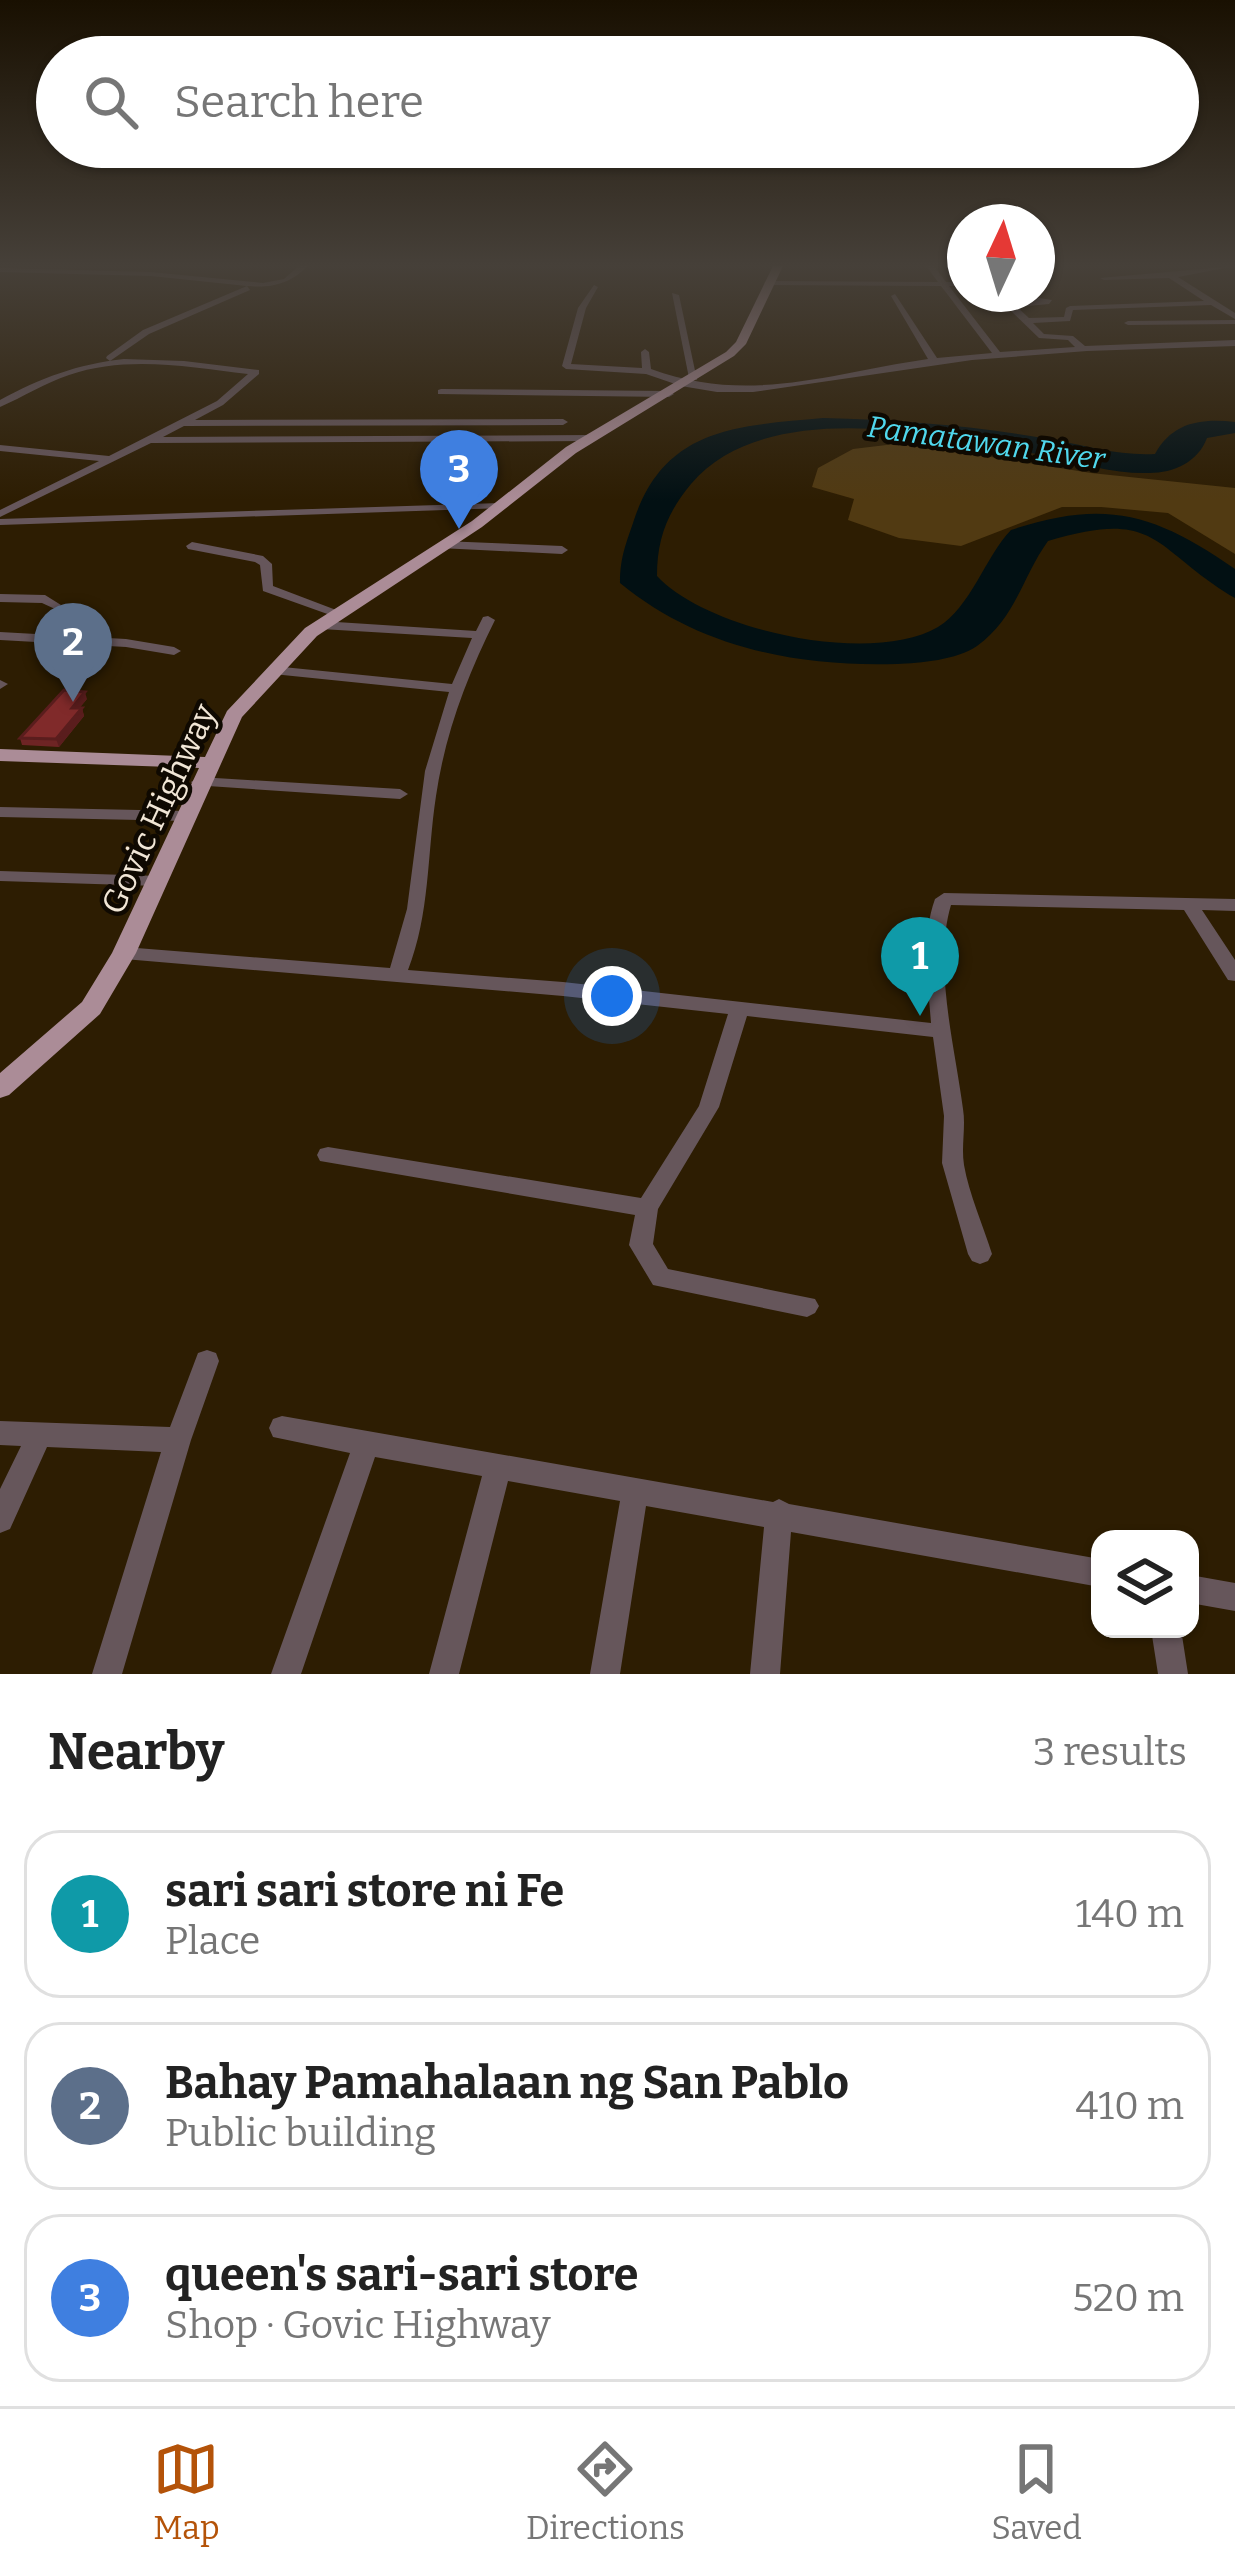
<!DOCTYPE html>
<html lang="en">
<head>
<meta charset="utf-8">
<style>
	body { margin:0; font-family:Bitter,serif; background:#f6f6f6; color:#222 }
	.controls { position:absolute; right:36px; bottom:36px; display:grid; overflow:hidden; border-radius:24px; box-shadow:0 3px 9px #0004 }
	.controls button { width:108px; height:108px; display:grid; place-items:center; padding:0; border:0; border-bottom:3px solid #e0e0e0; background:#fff; color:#222; font:60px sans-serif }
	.compass { position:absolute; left:947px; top:204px; width:108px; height:108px; border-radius:50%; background:#fff; box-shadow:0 3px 9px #0004; rotate:4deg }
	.you { position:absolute; left:612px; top:996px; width:42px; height:42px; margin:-30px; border:9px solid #fff; border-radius:50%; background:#1a73e8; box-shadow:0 0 0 18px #1a73e833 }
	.badge { display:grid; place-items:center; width:78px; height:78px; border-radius:50%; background:#b45309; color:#fff; font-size:39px; font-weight:700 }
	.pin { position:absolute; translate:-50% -99px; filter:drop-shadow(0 3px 6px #0008) }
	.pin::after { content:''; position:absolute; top:63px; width:42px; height:36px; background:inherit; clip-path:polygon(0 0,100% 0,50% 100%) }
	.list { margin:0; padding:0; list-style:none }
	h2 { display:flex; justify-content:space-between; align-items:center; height:156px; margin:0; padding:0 48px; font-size:51px }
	h2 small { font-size:39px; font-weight:400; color:#767676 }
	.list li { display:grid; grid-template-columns:78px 1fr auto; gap:36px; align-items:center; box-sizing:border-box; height:168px; margin:0 24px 24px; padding:0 24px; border:3px solid #e0e0e0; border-radius:36px }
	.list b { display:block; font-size:45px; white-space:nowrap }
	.list p { margin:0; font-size:39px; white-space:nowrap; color:#767676 }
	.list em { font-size:39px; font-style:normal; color:#767676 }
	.icon { flex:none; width:66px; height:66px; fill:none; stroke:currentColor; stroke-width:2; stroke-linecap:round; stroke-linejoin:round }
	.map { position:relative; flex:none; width:1235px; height:1674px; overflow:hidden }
	.search { position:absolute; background:#fff; box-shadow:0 3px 9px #0004; left:36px; right:36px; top:36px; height:132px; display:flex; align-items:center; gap:30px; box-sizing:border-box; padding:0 42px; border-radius:66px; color:#767676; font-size:45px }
	.sheet { height:732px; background:#fff }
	nav { display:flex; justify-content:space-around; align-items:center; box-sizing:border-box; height:168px; border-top:3px solid #e0e0e0; background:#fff; font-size:33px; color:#767676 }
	nav a { display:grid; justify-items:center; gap:6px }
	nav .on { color:#b45309 }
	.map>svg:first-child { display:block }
	.green { fill:#513a12 }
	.water { fill:#021013 }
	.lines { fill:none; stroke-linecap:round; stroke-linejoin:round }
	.minor { fill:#66565b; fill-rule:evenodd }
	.major { fill:#ab8c97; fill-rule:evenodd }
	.wall { fill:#6e2424 }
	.shaded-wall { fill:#5a1d1d }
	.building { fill:#802a2a; stroke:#5a1d1d; stroke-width:3 }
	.labels { text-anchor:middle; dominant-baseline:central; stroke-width:9; stroke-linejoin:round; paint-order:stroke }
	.far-water-label { font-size:30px; font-style:italic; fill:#50d8ed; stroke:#0f0901 }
	.street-label { font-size:33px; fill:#f1e6d6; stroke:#0f0901 }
</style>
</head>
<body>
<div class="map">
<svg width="1235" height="1674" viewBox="0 0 1235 1674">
	<rect width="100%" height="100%" fill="#2d1d02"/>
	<path class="green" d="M903,443L1091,473L1235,488V554L1168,513L1101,507H1062L961,546L899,538L848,520L854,499L812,487L818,468L853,449Z"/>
	<path class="water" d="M823,418C900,420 978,426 1054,440C1089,446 1119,456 1155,454C1172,423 1200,418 1235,422V433L1207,438C1198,462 1174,473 1149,473C1114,474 1083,464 1050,457C949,435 767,394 691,484C667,513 657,539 657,576C708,631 872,666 938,627C971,607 985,557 1011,530C1106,498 1156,514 1235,569V598C1152,549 1160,507 1048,541C1022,577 1016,618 977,646C957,660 920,663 897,664C797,667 699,648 620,583C620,557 626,544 634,520C665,427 737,426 823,418Z"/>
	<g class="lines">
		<g class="minor">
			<path d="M299,266H308C289,284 273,288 247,286L250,290L149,334L110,361L106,358L107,356L143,330L247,286L151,276L0,272V268L151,272L263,283L284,279Z"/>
			<path d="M926,266H934L946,282H965V286H949L1000,352L1075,347L1068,340L1039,338L1007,307L1008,298L1026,296L1052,300L1049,304L1017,307L1029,318L1064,317L1066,308L1070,306L1204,301L1169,278L1104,280L1100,278L1235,266L1178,277L1235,313V319L1211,305L1073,310L1070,321L1033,323L1044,334L1073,336L1085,346L1235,340V346L1087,351L972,360L753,392H717L681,386L646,374L566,369L562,366L578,308L594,285L598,287L586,308L571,364L642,368L641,352L645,349L649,352L651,369C750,405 830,373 928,359L891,296L895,294L937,358L992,353L941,286L768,285L764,283L768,281L938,282Z"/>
			<path d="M1045,266H1054L1055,267L1051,269Z"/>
			<path d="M672,293L679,295L697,380L689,378Z"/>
			<path d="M1235,320V324L1128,325L1124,323L1128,321Z"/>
			<path d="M124,359L184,361L259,370V374L223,405L195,420L563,419L568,422L563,425L184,426L163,437L592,435L597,438L592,441L151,443L0,517V510L99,461L0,451V445L109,456L217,401L248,374C189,367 127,355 69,375C45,383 23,397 0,407V400C40,378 78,364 124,359Z"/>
			<path d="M441,389L669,391L674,394L669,397L438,394V390Z"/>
			<path d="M500,503L506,506L504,508L0,525V519Z"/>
			<path d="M443,541L562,546L568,550L562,554L439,548L437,545Z"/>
			<path d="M192,542L263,556L272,564L273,586L344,613L338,617L333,616L263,591L260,565L255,562L188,549L186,546Z"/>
			<path d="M0,594L45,595L61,605L55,609L42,603L0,602Z"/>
			<path d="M488,616L495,620C467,676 445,734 436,796C427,855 430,914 408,970L563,982L931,1023C928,982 921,938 935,899L944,893L1235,899V911L1202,910L1235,960V981L1228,980L1184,910L951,905C933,965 955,1047 963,1109C966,1127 961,1146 964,1165C969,1194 983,1225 992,1254L988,1261L980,1264L972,1261L968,1254L942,1163L944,1116L933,1037L747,1016L719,1107L658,1209L653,1244L668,1269L815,1299L819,1306L815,1313L807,1317L653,1285L629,1245L635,1215L320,1161L317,1155L320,1149L328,1147L641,1198L699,1106L728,1014L563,996L124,959L118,957L115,953L118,949L124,947L390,968L407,909L425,771L449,692L273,674L266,670L273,666L452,684L472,638L321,629L314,625L321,621L476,631L483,617Z"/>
			<path d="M0,632L126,639L174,647L181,651L174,655L126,647L0,640Z"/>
			<path d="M0,680L8,684L0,689Z"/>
			<path d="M199,777L400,789L408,794L400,799L193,785L191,782Z"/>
			<path d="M0,807L186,811L194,816L186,821L0,817Z"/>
			<path d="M0,871L158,876L167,881L158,886L0,881Z"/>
			<path d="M207,1350L216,1353L219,1361L191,1440L122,1674H92L161,1452L47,1447L10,1529L0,1533V1489L21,1446L0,1445V1421L170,1427L198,1353Z"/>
			<path d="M282,1416L773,1502L779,1499L789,1504L1100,1559V1587L791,1532L780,1674H750L764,1527L646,1506L620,1674H590L620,1501L508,1481L459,1674H429L482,1476L375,1457L301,1674H271L350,1453L273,1437L269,1428L273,1419Z"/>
			<path d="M1190,1575L1235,1583V1611L1190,1603Z"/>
			<path d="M1151,1629H1181L1188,1674H1158Z"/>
		</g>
		<path class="major" d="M773,266H783L746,344L734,356L576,453L482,527L317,636L242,717L136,953L100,1014L9,1095L0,1098V1073L82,1002L112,953L199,768L0,761V749L205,757L227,711L305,628L472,521L566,447L726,352L736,342Z"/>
	</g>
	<path class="wall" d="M87,699L79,708H82L84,716L59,747L22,745L20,738Z"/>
	<g class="shaded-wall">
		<path d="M85,692L87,699L74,715L72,708Z"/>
		<path d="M82,708L84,716L59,747L56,739Z"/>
	</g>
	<path class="building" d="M64,690L85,692L72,708H82L56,739L20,738Z"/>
	<linearGradient id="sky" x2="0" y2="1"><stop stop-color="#191001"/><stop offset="0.53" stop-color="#464039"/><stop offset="1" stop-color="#464039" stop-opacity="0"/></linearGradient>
	<rect width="1235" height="501" fill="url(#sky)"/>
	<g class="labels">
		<g class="far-water-label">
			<text transform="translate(986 443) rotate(8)">Pamatawan River</text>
		</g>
		<g class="street-label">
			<text transform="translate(159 809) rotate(-65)">Govic Highway</text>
		</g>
	</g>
</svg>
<div class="controls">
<button><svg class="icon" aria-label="layers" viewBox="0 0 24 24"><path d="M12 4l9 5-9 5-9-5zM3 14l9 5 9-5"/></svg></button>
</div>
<svg class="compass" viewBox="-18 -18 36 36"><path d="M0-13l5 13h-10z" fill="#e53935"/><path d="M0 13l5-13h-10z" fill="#767676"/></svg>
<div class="you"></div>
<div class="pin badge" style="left:920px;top:1016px;background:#0f9aa8">1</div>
<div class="pin badge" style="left:73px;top:702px;background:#5c6f8a">2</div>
<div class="pin badge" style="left:459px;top:529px;background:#3f7fe0">3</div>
<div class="search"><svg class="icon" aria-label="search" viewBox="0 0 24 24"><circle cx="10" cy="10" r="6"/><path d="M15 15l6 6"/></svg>Search here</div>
</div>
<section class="sheet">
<h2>Nearby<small>3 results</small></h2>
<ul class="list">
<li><span class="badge" style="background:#0f9aa8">1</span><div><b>sari sari store ni Fe</b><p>Place</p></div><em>140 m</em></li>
<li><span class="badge" style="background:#5c6f8a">2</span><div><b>Bahay Pamahalaan ng San Pablo</b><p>Public building</p></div><em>410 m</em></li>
<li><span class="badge" style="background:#3f7fe0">3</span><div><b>queen's sari-sari store</b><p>Shop · Govic Highway</p></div><em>520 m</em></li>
</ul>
</section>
<nav>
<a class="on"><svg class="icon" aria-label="map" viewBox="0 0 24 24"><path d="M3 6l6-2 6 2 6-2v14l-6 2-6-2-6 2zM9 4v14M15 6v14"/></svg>Map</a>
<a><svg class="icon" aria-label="directions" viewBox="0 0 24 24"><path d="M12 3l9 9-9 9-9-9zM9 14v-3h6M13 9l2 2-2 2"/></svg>Directions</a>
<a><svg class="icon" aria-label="saved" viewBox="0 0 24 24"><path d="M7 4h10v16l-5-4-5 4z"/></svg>Saved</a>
</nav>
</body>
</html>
